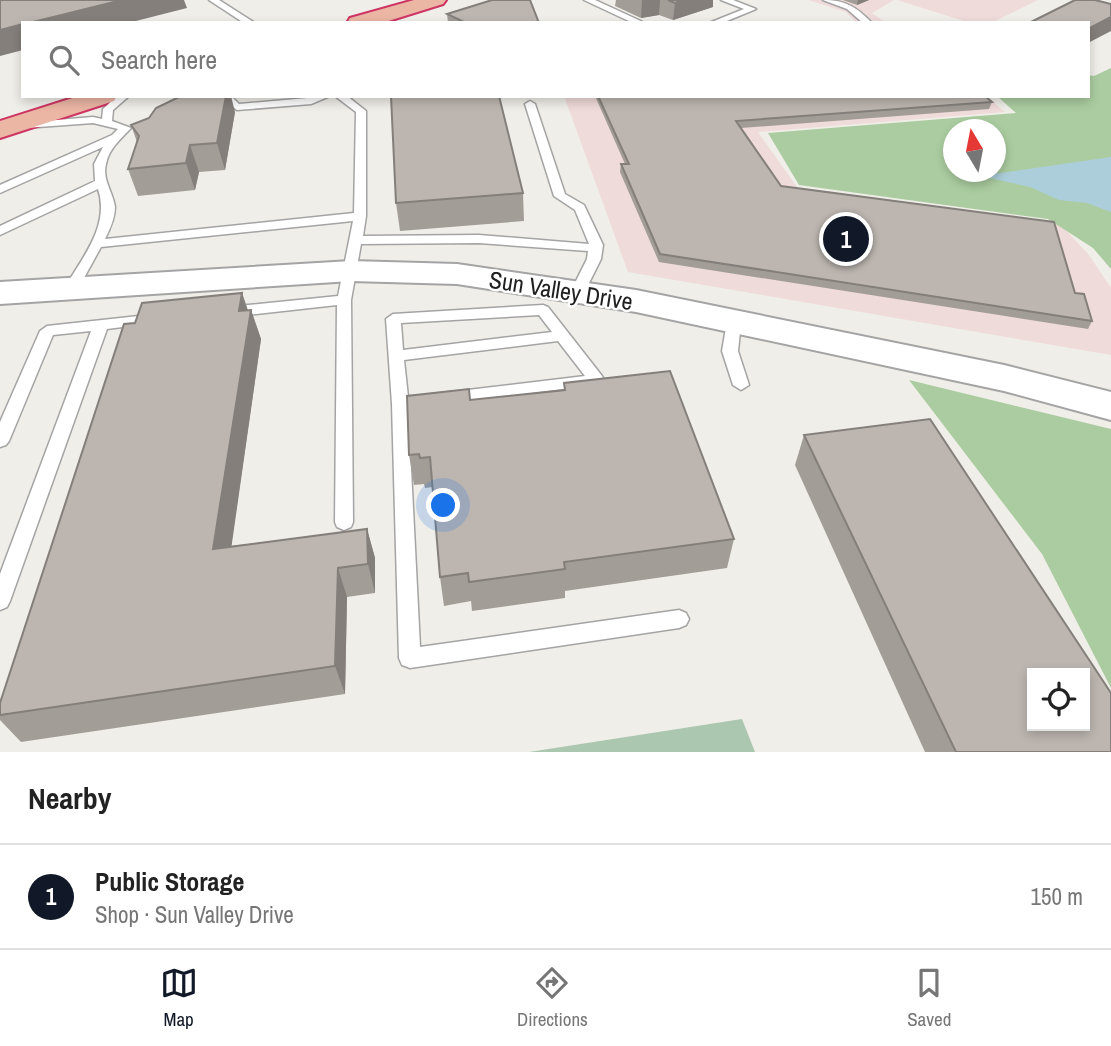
<!DOCTYPE html>
<html lang="en">
<head>
<meta charset="utf-8">
<style>
	body { margin:0; font-family:"Archivo Narrow",sans-serif; background:#f2f2f2; color:#222 }
	.controls { position:absolute; right:21px; bottom:21px; display:grid; overflow:hidden; border-radius:0px; box-shadow:0 4px 10px #0003 }
	.controls button { width:63px; height:63px; display:grid; place-items:center; padding:0; border:0; border-bottom:2px solid #e0e0e0; background:#fff; color:#222; font:35px sans-serif }
	.compass { position:absolute; left:943px; top:119px; width:63px; height:63px; border-radius:50%; background:#fff; box-shadow:0 4px 10px #0003; rotate:350deg }
	.you { position:absolute; left:444px; top:506px; width:24px; height:24px; margin:-18px; border:5px solid #fff; border-radius:50%; background:#1a73e8; box-shadow:0 0 0 10px #1a73e833 }
	.badge { display:grid; place-items:center; width:46px; height:46px; border-radius:50%; background:#111827; color:#fff; font-size:23px; font-weight:700 }
	.pin { position:absolute; translate:-50% -50%; border:4px solid #fff; box-shadow:0 2px 7px #0006 }
	.list { margin:0; padding:0; list-style:none }
	h2 { display:flex; justify-content:space-between; align-items:center; height:91px; margin:0; padding:0 28px; font-size:30px }
	h2 small { font-size:23px; font-weight:400; color:#767676 }
	.list li { display:grid; grid-template-columns:46px 1fr auto; gap:21px; align-items:center; box-sizing:border-box; height:105px; padding:0 28px; border-top:2px solid #e0e0e0 }
	.list b { display:block; font-size:26px; white-space:nowrap }
	.list p { margin:0; font-size:23px; white-space:nowrap; color:#767676 }
	.list em { font-size:23px; font-style:normal; color:#767676 }
	.icon { flex:none; width:38px; height:38px; fill:none; stroke:currentColor; stroke-width:2; stroke-linecap:round; stroke-linejoin:round }
	.map { position:relative; flex:none; width:1111px; height:752px; overflow:hidden }
	.search { position:absolute; background:#fff; box-shadow:0 4px 10px #0003; left:21px; right:21px; top:21px; height:77px; display:flex; align-items:center; gap:18px; box-sizing:border-box; padding:0 24px; border-radius:0px; color:#767676; font-size:26px }
	.sheet { height:196px; background:#fff }
	nav { display:flex; justify-content:space-around; align-items:center; box-sizing:border-box; height:98px; border-top:2px solid #e0e0e0; background:#fff; font-size:19px; color:#767676 }
	nav a { display:grid; justify-items:center; gap:4px }
	nav .on { color:#111827 }
	.map>svg:first-child { display:block }
	.commercial { fill:#efdbd9 }
	.forest { fill:#abcca0; fill-rule:evenodd }
	.cemetery { fill:#abc7b0 }
	.water { fill:#acceda }
	.lines { fill:none; stroke-linecap:round; stroke-linejoin:round }
	.service-casing { stroke:#a4a4a4; stroke-width:3 }
	.tertiary-casing { stroke:#a4a4a4; stroke-width:4 }
	.trunk-casing { stroke:#ce3564; stroke-width:4 }
	.service { fill:#fff; fill-rule:evenodd }
	.tertiary { fill:#fff; fill-rule:evenodd }
	.trunk { fill:#ebb6a4; fill-rule:evenodd }
	.wall { fill:#a39d97 }
	.shaded-wall { fill:#847f7b }
	.building { fill:#bdb6b0; stroke:#847f7b; stroke-width:2; fill-rule:evenodd }
	.labels { text-anchor:middle; dominant-baseline:central; stroke-width:5; stroke-linejoin:round; paint-order:stroke }
	.street-label { font-size:24px; fill:#202020; stroke:#fff }
</style>
</head>
<body>
<div class="map">
<svg width="1111" height="752" viewBox="0 0 1111 752">
	<rect width="100%" height="100%" fill="#f0eee8"/>
	<g class="commercial">
		<path d="M808,0H894L872,13L887,23H857L846,12Z"/>
		<path d="M897,0H1038L991,23H970Z"/>
		<path d="M564,96H986L1005,112L758,132L797,187L1060,224L1089,255L1111,288V355L628,272Z"/>
	</g>
	<g class="forest">
		<path d="M1111,68V269L1093,248L1048,219L799,185L768,133L1016,113L997,96H1088V75L1094,76ZM954,130H996V172H954Z"/>
		<path d="M909,380L1111,429V688L1042,554Z"/>
	</g>
	<path class="cemetery" d="M742,719L755,752H529Z"/>
	<path class="water" d="M1111,157V212L1087,203L1059,200L1030,187L980,176Z"/>
	<g class="lines">
		<defs>
			<g id="service">
				<path d="M209,0H219L255,23H244Z"/>
				<path d="M584,0H595L645,23H633Z"/>
				<path d="M721,0H733L756,9L722,23H709L744,9Z"/>
				<path d="M823,0C845,0 857,7 872,23H863L847,9Z"/>
				<path d="M117,96H129L113,110L112,121L131,128C121,139 109,148 106,164C102,180 113,192 115,207C115,218 110,229 105,239L354,213L356,112L335,96H347L366,111V216L363,236L479,235L589,244L575,210L554,196L525,104L530,101L535,104L565,194L584,205L603,245L601,259L585,291L578,295L571,291L587,259L588,251L479,243L361,244L351,300L353,522L351,527L344,530L337,527L335,522L337,305L228,317L221,312L228,307L338,296L353,221L101,247L79,287L72,291L65,287C83,257 110,225 98,189L0,235V226L95,181L94,164L103,147L0,193V185L112,135L118,129L93,123L25,128L20,125L21,123L93,117L102,119L103,109Z"/>
				<path d="M220,96H231L239,104L330,96L311,104L237,110Z"/>
				<path d="M543,305L548,307L602,376L604,380L602,384L408,409L420,647L679,610L686,613L689,619L686,625L679,628L410,668L402,665L399,658L392,404L386,319L393,314ZM539,315L552,332L403,350L401,323ZM558,341L585,376L408,397L404,360Z"/>
				<path d="M157,314L164,319L162,322L107,329L10,601L7,607L0,610V574L91,331L53,335L9,441L6,445L0,447V422L40,331L47,326Z"/>
				<path d="M734,317L741,322L738,351L749,385L741,390L733,385L722,351L727,322Z"/>
			</g>
			<path id="tertiary" d="M351,261L457,264L636,290L1004,365L1111,392V420L1004,391L636,312L457,284L351,281L0,304V282Z"/>
			<g id="trunk">
				<path d="M414,0H446L443,4L382,23H347L350,18Z"/>
				<path d="M79,96H117L114,101L0,138V121Z"/>
			</g>
		</defs>
		<use href="#service" class="service-casing"/>
		<use href="#tertiary" class="tertiary-casing"/>
		<use href="#trunk" class="trunk-casing"/>
		<use href="#service" class="service"/>
		<use href="#tertiary" class="tertiary"/>
		<use href="#trunk" class="trunk"/>
	</g>
	<g class="wall">
		<path d="M616,0H713V7L673,20L659,15L641,18L615,6Z"/>
		<path d="M843,0H869L857,5Z"/>
		<path d="M447,14L539,23H448Z"/>
		<path d="M595,96H985L992,102L989,109L741,128L781,186L1075,293L1092,321L1088,329L659,262L620,172L621,164H625Z"/>
		<path d="M235,112L225,170L199,172L195,190L138,196L128,169L137,142L131,125Z"/>
		<path d="M523,193L524,221L400,231L396,203Z"/>
		<path d="M242,293L248,310H251L261,339L231,546L367,529L375,558V593L347,597L345,694L21,742L0,720V703L135,323Z"/>
		<path d="M564,383L734,539L727,568L565,591V598L472,611L471,601L444,606L440,577L433,487L425,488L424,484L414,485L409,455L470,400L564,390Z"/>
		<path d="M804,435L1111,752H925L795,465Z"/>
	</g>
	<g class="shaded-wall">
		<path d="M122,0H184L187,8L128,23H29Z"/>
		<path d="M642,0H660L659,15L641,18Z"/>
		<path d="M683,0H713V7L673,20L675,3Z"/>
		<path d="M858,0H869L857,5Z"/>
		<path d="M1111,17V31L1088,43V29Z"/>
		<path d="M23,24V50L0,56V30Z"/>
		<path d="M226,96H231L235,112L225,170L217,143Z"/>
		<path d="M190,145L199,172L195,190L186,163Z"/>
		<path d="M242,293L250,318L251,310L261,339L227,578L213,549L239,311Z"/>
		<path d="M367,529L375,558V593L368,564Z"/>
		<path d="M338,568L347,597L345,694L335,666Z"/>
	</g>
	<g class="building">
		<path d="M0,0H122L29,23H23V24L0,30Z"/>
		<path d="M492,0H530L539,23H466L447,14Z"/>
		<path d="M668,0H683L675,3Z"/>
		<path d="M1075,0H1095L1111,4V17L1088,29V23H1029Z"/>
		<path d="M181,96H226L217,143L190,145L186,163L128,169L139,136L131,125L149,118L156,108Z"/>
		<path d="M391,96H499L523,193L396,203Z"/>
		<path d="M598,96H985L992,102L736,121L781,186L1054,222L1075,293L1084,294L1092,321L660,254L621,164H629Z"/>
		<path d="M242,293L239,311L251,310L213,549L367,529L368,564L338,568L335,666L0,715V703L124,324L135,323L142,303Z"/>
		<path d="M670,371L734,539L564,562L565,569L469,582L468,573L440,577L430,457L420,458L419,454L409,455L407,396L469,389L470,400L565,390L564,383Z"/>
		<path d="M930,419L1111,693V752H956L804,435ZM1032,673H1085V726H1032Z"/>
	</g>
	<g class="labels">
		<g class="street-label">
			<text transform="translate(561 290) rotate(9)">Sun Valley Drive</text>
		</g>
	</g>
</svg>
<div class="controls">
<button><svg class="icon" aria-label="locate" viewBox="0 0 24 24"><circle cx="12" cy="12" r="6"/><path d="M12 2v4M12 18v4M2 12h4M18 12h4"/></svg></button>
</div>
<svg class="compass" viewBox="-18 -18 36 36"><path d="M0-13l5 13h-10z" fill="#e53935"/><path d="M0 13l5-13h-10z" fill="#767676"/></svg>
<div class="you"></div>
<div class="pin badge" style="left:846px;top:239px">1</div>
<div class="search"><svg class="icon" aria-label="search" viewBox="0 0 24 24"><circle cx="10" cy="10" r="6"/><path d="M15 15l6 6"/></svg>Search here</div>
</div>
<section class="sheet">
<h2>Nearby<small></small></h2>
<ul class="list">
<li><span class="badge">1</span><div><b>Public Storage</b><p>Shop · Sun Valley Drive</p></div><em>150 m</em></li>
</ul>
</section>
<nav>
<a class="on"><svg class="icon" aria-label="map" viewBox="0 0 24 24"><path d="M3 6l6-2 6 2 6-2v14l-6 2-6-2-6 2zM9 4v14M15 6v14"/></svg>Map</a>
<a><svg class="icon" aria-label="directions" viewBox="0 0 24 24"><path d="M12 3l9 9-9 9-9-9zM9 14v-3h6M13 9l2 2-2 2"/></svg>Directions</a>
<a><svg class="icon" aria-label="saved" viewBox="0 0 24 24"><path d="M7 4h10v16l-5-4-5 4z"/></svg>Saved</a>
</nav>
</body>
</html>
